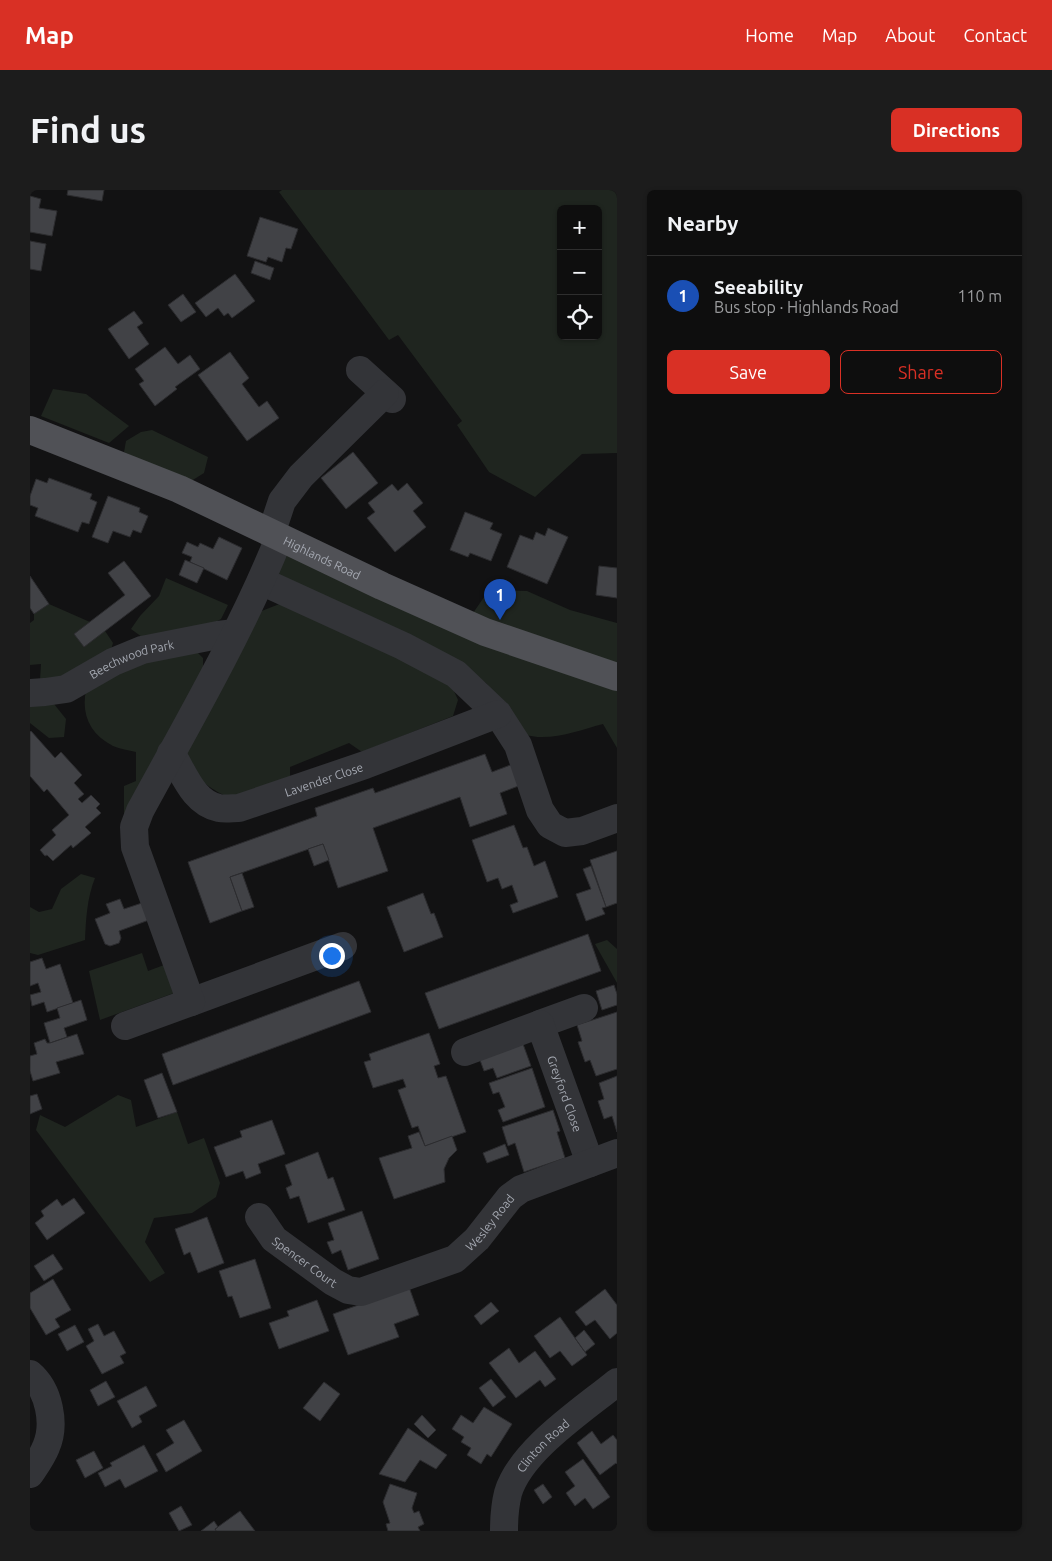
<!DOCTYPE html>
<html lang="en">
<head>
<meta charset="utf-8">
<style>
	body { margin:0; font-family:Ubuntu,sans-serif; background:#1c1c1c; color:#f1f3f6 }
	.controls { position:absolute; right:15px; top:15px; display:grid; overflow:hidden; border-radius:8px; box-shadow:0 1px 4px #0004 }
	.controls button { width:45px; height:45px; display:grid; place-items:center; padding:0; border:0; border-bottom:1px solid #2e2e2e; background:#0e0e0e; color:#f1f3f6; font:25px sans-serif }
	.you { position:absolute; left:301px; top:765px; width:18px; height:18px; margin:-12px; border:4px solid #fff; border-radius:50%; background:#1a73e8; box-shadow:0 0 0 8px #1a73e833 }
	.badge { display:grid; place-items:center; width:32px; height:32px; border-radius:50%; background:#d93025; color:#fff; font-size:16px; font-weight:700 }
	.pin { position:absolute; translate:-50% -41px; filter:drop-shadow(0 1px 2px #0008) }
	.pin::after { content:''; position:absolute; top:26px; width:18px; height:15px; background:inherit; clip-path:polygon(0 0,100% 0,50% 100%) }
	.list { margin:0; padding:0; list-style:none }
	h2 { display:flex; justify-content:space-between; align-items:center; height:65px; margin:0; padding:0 20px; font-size:21px }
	h2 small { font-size:16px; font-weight:400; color:#9b9c9e }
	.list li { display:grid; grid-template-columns:32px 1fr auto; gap:15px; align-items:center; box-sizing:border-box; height:80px; padding:0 20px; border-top:1px solid #2e2e2e }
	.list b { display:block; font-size:19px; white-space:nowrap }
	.list p { margin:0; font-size:16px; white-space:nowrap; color:#9b9c9e }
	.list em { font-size:16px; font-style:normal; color:#9b9c9e }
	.actions { display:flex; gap:10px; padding:15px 20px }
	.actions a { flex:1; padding:11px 0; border:1px solid #d93025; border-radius:8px; text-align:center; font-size:18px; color:#d93025 }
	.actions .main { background:#d93025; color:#fff }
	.icon { flex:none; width:28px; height:28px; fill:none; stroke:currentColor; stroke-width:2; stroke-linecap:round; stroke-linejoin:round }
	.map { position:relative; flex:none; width:587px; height:1341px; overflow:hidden; border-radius:8px }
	header { display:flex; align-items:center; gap:30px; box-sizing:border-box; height:70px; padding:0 25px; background:#d93025; color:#fff }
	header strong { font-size:24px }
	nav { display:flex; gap:28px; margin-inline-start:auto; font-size:18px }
	.intro { display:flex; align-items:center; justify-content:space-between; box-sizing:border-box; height:120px; padding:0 30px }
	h1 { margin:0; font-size:35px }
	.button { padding:12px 22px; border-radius:8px; background:#d93025; color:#fff; font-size:18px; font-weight:700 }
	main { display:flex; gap:30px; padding:0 30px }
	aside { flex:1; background:#0e0e0e; border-radius:8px; box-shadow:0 1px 4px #0004 }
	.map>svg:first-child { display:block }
	.green { fill:#1f251f; fill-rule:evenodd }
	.building { fill:#414246; stroke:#2c2c2f }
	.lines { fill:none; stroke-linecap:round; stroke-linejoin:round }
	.minor { stroke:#333438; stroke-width:28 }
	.major { stroke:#505156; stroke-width:28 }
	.labels { text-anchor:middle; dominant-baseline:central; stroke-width:4.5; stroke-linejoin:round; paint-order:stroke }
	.street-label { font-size:12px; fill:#a5a9b2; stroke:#0d0d0e }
</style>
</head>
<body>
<header>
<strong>Map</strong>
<nav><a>Home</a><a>Map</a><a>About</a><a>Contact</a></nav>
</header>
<div class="intro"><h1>Find us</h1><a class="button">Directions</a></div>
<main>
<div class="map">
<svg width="587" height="1341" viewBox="0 0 587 1341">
	<rect width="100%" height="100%" fill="#121213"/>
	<g class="green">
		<path d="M252,0H587V263L552,264L505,307L459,282L427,235L432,231L368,145L359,150L249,2ZM531,19H568V146H531Z"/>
		<path d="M23,199L56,204L99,236L79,253L11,226Z"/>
		<path d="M122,240L178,267L174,283L158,293L94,262L96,251L111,242Z"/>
		<path d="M258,363L561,492L587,501V558L573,534C550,540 517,553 494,544L456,493L428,473L251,390L246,382L250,368Z"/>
		<path d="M136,388L198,415L191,429L170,440L112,447L101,439L110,426L129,406Z"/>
		<path d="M459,400L497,401L540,420L587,433V475L473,439L443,423Z"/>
		<path d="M252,413L419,490L428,510L423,526L332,562L319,553L260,577V590L204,610C178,598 170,592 154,568L224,424Z"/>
		<path d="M19,414L60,432L44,444L75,441L83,453L80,463L40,485L10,490L11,474L0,475V433L4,430V424Z"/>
		<path d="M166,461L173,468V481L94,628V596L106,591V562C99,560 90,559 83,556C60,544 51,525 56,500L102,472Z"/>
		<path d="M0,509H20L36,529L34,547L19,548L0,533Z"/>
		<path d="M51,684L65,688C57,708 56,729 55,750L8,765L0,763V717L9,722L22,719L31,699Z"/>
		<path d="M577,750L587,759V793L565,754Z"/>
		<path d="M112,763L118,781L134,775L144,803L70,830L59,781Z"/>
		<path d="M88,905L101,910L106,937L147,922L158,954L174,948L190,993L186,1007L162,1023L124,1028L115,1052L135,1083L120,1092L6,940L10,925L35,937Z"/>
	</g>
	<g class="building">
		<path d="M38,0H74L72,11L37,5Z"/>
		<path d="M0,6L11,9L9,18L27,21L22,46L0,42Z"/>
		<path d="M230,27L268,39L261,59L256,58L252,72L238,67L236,72L217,66Z"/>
		<path d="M0,51L16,54L11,81L0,79Z"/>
		<path d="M225,71L244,78L240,90L221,83Z"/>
		<path d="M205,84L225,111L202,128L198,123L194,126L188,118L176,127L165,113Z"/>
		<path d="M153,104L166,122L151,132L138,115Z"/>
		<path d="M104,121L113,133L107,137L119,154L99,169L78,139Z"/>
		<path d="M135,157L148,174L160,165L170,179L145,197L147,199L125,216L109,194L114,191L105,179Z"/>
		<path d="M200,162L219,188L212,194L229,217L237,211L249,228L217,251L168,185Z"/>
		<path d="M323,262L348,293L316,319L291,288Z"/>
		<path d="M19,288L62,304L60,309L67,312L59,334L52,332L48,342L5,326L8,318L0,315V306L6,289L17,293Z"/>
		<path d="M377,293L393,313L383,321L396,337L365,362L337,328L345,322L338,313L362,294L368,301Z"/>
		<path d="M78,306L110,318L109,322L118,326L111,343L103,340L100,347L83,341L78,353L62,347Z"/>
		<path d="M435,322L463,333L460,339L472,344L461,371L440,363L438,367L420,360Z"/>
		<path d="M518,338L538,347L517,394L477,377L490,345L503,350L506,342L515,346Z"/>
		<path d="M189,347L212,358L197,390L160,372L162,367L152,363L157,352L168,357L170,353L183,359Z"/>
		<path d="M155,370L174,378L167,393L149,385Z"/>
		<path d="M94,371L121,406L54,457L44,444L95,405L78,383Z"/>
		<path d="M569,376L587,378V408L566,405Z"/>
		<path d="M0,386L19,414L4,424L0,418Z"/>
		<path d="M1,541L25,568L31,562L52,585L44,593L54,604L48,609L52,613L61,605L70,614L66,618L71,623L55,637L61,643L43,658L41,655L23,671L17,665L15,666L10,660L26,645L22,640L39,625L17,599L14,602L0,586V542Z"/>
		<path d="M455,564L462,582L483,574L491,595L470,603L477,624L440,637L430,607L343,638L358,681L308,698L293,654L200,687L212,721L180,733L158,672L287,626L285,618L343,598L345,603Z"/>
		<path d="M484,635L493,658L497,657L504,676L515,671L528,707L483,723L480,715L488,712L482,695L472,699L468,688L457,692L442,650Z"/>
		<path d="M293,654L299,670L284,676L278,659Z"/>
		<path d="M587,661V713L576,717L560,670Z"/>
		<path d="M561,676L576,717L572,718L575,724L556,731L546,704L561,699L553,679Z"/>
		<path d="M212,683L224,717L212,721L200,687Z"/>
		<path d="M393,703L401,724L404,723L413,747L374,762L357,717Z"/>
		<path d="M90,709L94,719L112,713L119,730L89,741L91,748L89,753L80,756L75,754L65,729L80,723L76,714Z"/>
		<path d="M558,744L571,781L409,839L395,803Z"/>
		<path d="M12,768L16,779L30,774L43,813L17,822L14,812L2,816L0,805L11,802L8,793L0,796V772Z"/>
		<path d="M329,791L341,822L143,895L132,864Z"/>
		<path d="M584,795L587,804V815L572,820L566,801Z"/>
		<path d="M51,810L57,830L34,838L37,847L20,853L14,833L30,828L27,818Z"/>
		<path d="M587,822V879L566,886L560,870L555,872L548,852L552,851L547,835Z"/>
		<path d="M399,843L410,874L404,876L408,888L416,886L436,942L395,956L388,936L382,938L368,900L376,897L373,889L343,898L334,872L341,870L339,864Z"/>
		<path d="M47,844L54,864L26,872L30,883L3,891L0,881V866L7,864L4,853L15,849L17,853H20Z"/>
		<path d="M493,854L501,876L467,888L463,878L454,881L450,870Z"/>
		<path d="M502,878L515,917L473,932L468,920L475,917L469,902L463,904L459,893Z"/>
		<path d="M132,883L147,922L128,928L114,890Z"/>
		<path d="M587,886V942L582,926L574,929L568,911L574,909L569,893Z"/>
		<path d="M7,904L12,919L0,924V906Z"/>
		<path d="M523,920L530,941L527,942L535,968L494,982L485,953L478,956L472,937Z"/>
		<path d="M242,930L255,964L228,974L231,983L216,989L213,981L196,987L184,957L212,947L210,941Z"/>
		<path d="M389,942L395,956L422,946L427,960L419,968L414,979L415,992L364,1009L349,968L382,958L378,946Z"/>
		<path d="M475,954L479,965L457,973L453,963Z"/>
		<path d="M288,962L298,989L303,987L315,1020L278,1033L269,1006L260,1009L256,998L262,995L255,975Z"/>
		<path d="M44,1008L55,1023L17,1050L5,1033L14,1026L11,1021L27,1009L32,1016Z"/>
		<path d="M332,1021L349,1069L318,1080L311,1060L302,1064L297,1052L304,1050L298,1033Z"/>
		<path d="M177,1027L194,1073L168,1083L160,1062L154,1065L145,1039Z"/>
		<path d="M23,1064L33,1079L14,1091L4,1076Z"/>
		<path d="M225,1069L241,1118L210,1128L202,1106L198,1107L189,1081Z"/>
		<path d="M23,1089L41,1120L25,1129L30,1137L16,1145L0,1118V1103Z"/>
		<path d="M379,1097L389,1125L364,1134L369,1147L318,1165L303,1124Z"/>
		<path d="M575,1099L587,1115V1143L580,1149L565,1130L556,1136L545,1122Z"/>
		<path d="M287,1110L299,1141L249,1159L239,1133L259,1126L257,1121Z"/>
		<path d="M461,1112L469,1121L451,1135L444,1126Z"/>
		<path d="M530,1127L557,1165L542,1176L530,1161L520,1168L504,1146Z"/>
		<path d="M68,1134L74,1146L84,1141L96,1163L90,1166L94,1173L72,1184L56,1156L64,1151L58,1139Z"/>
		<path d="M45,1135L54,1152L37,1161L28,1144Z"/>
		<path d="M554,1140L565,1154L555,1162L545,1148Z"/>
		<path d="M479,1158L489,1173L505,1161L526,1189L515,1197L510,1190L486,1208L459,1173Z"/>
		<path d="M461,1189L476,1207L463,1217L449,1198Z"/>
		<path d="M76,1191L85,1207L68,1216L60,1200Z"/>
		<path d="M294,1192L310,1204L290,1231L273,1218Z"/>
		<path d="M116,1196L127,1216L109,1226L112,1232L102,1238L87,1211Z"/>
		<path d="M454,1217L482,1234L461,1267L457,1264L451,1274L437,1265L441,1258L431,1252L434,1247L422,1239L431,1225L443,1233Z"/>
		<path d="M392,1225L406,1240L398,1248L384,1234Z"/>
		<path d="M154,1230L172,1261L136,1282L126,1264L144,1253L136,1240Z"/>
		<path d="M378,1238L417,1265L406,1279L390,1270L375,1292L349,1284Z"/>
		<path d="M562,1241L571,1254L583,1245L587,1250V1274L586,1273L570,1285L547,1253Z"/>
		<path d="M114,1255L128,1281L95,1298L90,1289L75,1297L68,1283L82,1276L80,1273Z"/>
		<path d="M64,1261L73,1278L55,1288L46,1270Z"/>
		<path d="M553,1269L580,1307L563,1319L555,1308L545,1316L536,1303L545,1296L535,1282Z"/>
		<path d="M360,1294L387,1303L382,1318L384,1323L389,1321L394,1334L388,1337L390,1341H358L356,1334L360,1333L353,1312Z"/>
		<path d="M513,1294L522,1307L513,1314L504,1300Z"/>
		<path d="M151,1316L162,1335L149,1341L139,1323Z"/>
		<path d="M210,1321L225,1341H186L185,1339Z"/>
		<path d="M184,1331L188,1337L185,1339L186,1341H171Z"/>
	</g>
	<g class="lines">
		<g class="minor">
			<path d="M330,180L362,209"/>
			<path d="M241,344L252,311L271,286L355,203"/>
			<path d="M231,391L373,456L426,484L468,524L488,555L510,620L520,635L535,643L552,641L587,628"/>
			<path id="s1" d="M0,503L15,502L36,499L83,472L112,460L188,445L205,443"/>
			<path id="s2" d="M141,563C154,583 163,613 189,618C195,619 203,618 209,618L335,575L468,524"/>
			<path d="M161,812L313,756"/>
			<path d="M510,834L554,818"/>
			<path d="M95,836L161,812L105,657L104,637L110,621C159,531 211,442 249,348"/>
			<path id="s3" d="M435,862L510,834L560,973"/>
			<path id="s4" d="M229,1027L244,1049L303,1092L318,1100L331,1102L425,1069L447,1049L480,1007L491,999L587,963"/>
			<path d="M0,1184C19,1200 26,1234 16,1257C12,1267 6,1275 0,1284"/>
			<path id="s5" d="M474,1341C474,1329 475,1315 478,1303C491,1260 553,1220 587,1192"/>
		</g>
		<path class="major" id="s6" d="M0,240L149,299L352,396L455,442L587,487"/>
	</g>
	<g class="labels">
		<g class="street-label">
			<text stroke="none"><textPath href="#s6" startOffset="319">Highlands Road</textPath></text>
			<text stroke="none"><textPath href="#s1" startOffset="109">Beechwood Park</textPath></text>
			<text stroke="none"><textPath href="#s2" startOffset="185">Lavender Close</textPath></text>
			<text stroke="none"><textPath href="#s3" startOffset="154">Greyford Close</textPath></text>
			<text stroke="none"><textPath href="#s4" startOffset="280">Wesley Road</textPath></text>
			<text stroke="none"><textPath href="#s4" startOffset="65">Spencer Court</textPath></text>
			<text stroke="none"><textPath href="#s5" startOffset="98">Clinton Road</textPath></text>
		</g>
	</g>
</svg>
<div class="controls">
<button>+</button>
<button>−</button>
<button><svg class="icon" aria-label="locate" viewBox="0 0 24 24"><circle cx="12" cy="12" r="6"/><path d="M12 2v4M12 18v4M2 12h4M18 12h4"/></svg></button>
</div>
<div class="you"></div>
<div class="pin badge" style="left:470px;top:430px;background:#1a4fb4">1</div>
</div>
<aside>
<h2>Nearby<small></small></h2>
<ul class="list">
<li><span class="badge" style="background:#1a4fb4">1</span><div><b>Seeability</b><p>Bus stop · Highlands Road</p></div><em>110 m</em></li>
</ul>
<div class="actions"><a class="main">Save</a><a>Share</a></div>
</aside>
</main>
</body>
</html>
